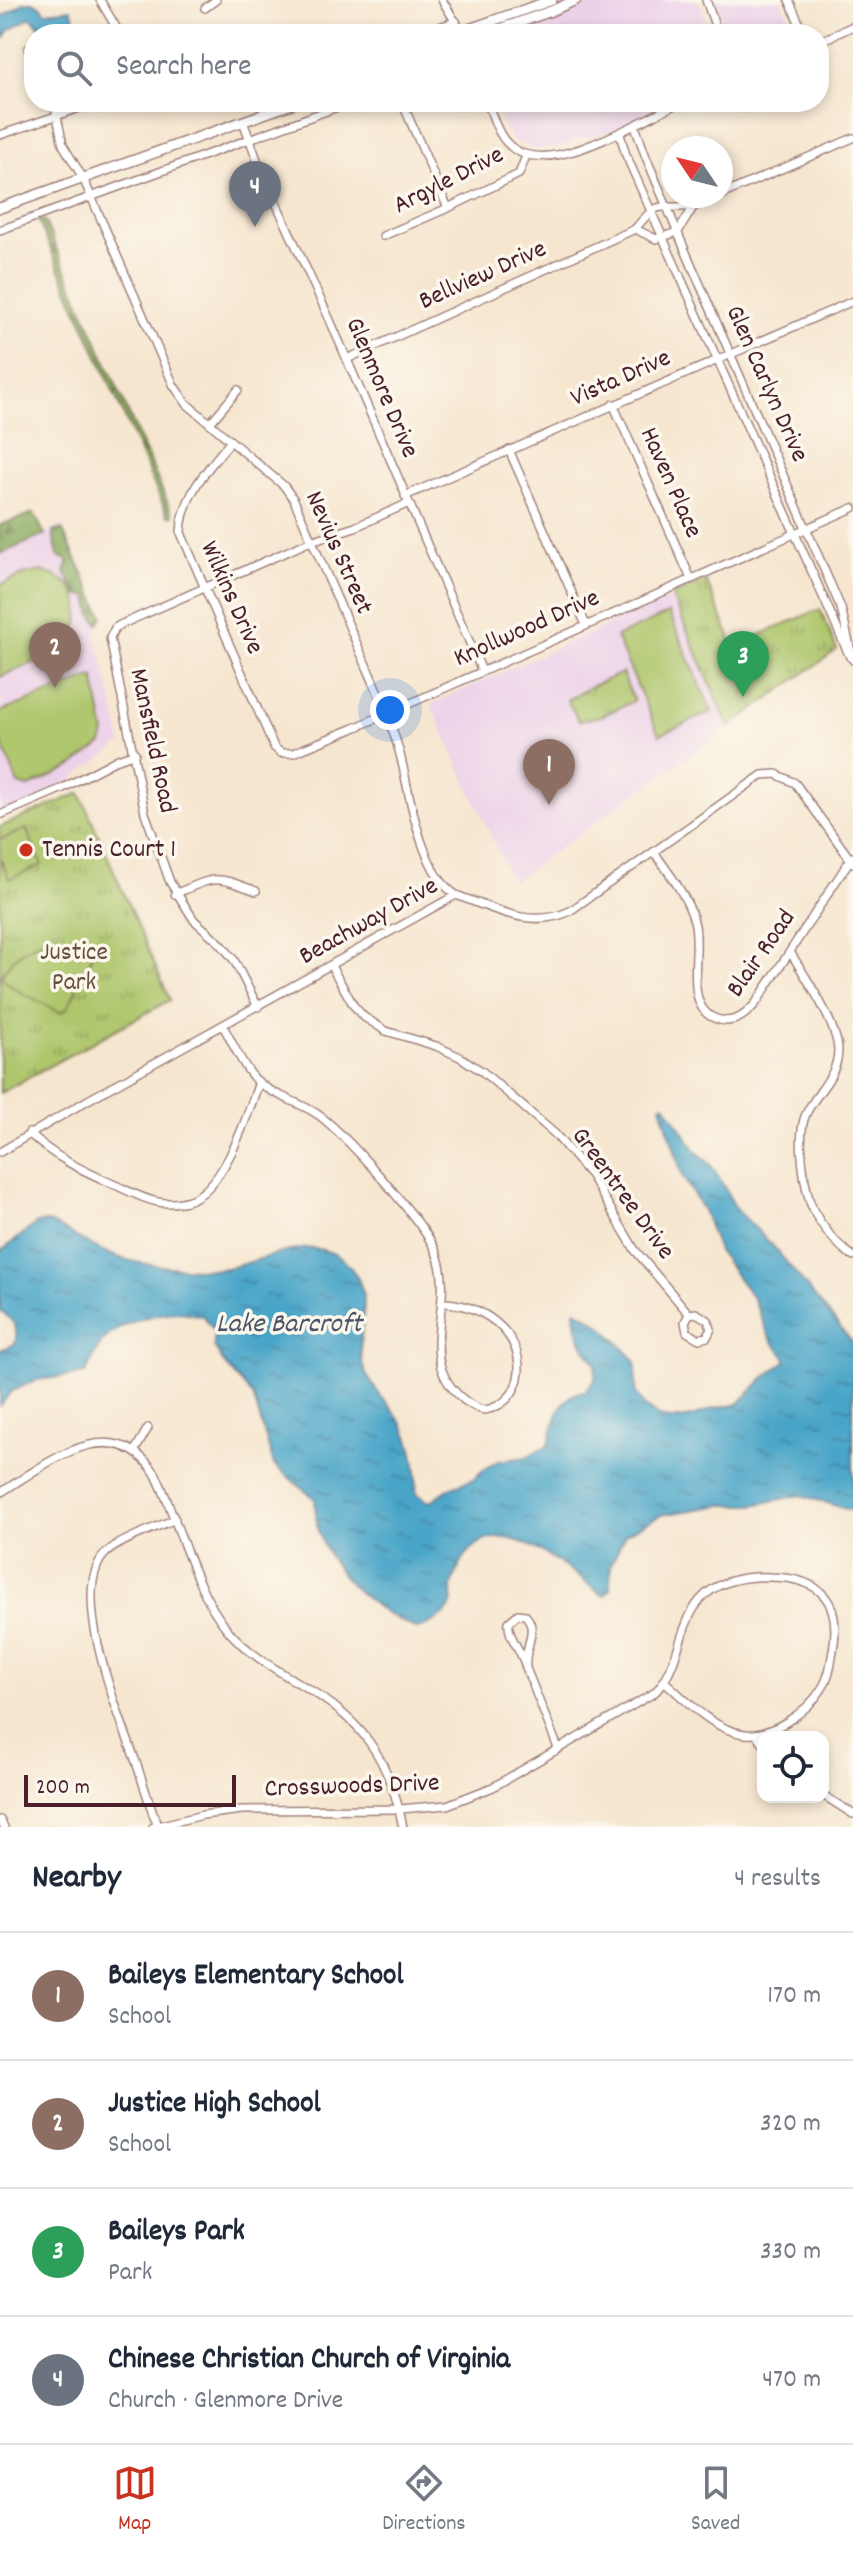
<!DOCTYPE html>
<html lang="en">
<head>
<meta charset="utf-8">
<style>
	body { margin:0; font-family:Dekko,sans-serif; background:#f6f6f7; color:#1f2937 }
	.controls { position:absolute; right:24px; bottom:24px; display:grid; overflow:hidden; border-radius:16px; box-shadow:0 4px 12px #0003 }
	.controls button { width:72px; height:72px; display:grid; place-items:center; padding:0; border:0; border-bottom:2px solid #e0e1e3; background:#fff; color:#1f2937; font:40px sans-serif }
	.compass { position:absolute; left:661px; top:136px; width:72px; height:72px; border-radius:50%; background:#fff; box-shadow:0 4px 12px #0003; rotate:305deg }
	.scale { position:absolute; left:24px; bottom:20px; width:212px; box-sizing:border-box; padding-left:8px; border:4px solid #4a1f2b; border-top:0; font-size:22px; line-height:28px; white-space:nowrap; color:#4a1f2b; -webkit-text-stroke:6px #fbf7ec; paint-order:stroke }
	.you { position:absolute; left:390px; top:710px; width:28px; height:28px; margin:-20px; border:6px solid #fff; border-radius:50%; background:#1a73e8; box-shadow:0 0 0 12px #1a73e833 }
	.badge { display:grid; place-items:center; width:52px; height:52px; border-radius:50%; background:#c8321e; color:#fff; font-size:26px; font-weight:700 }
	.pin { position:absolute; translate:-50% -66px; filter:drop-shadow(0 2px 4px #0008) }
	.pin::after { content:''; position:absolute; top:42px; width:28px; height:24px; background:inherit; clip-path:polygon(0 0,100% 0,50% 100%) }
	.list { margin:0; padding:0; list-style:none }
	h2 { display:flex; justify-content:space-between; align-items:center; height:104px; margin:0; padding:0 32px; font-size:34px }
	h2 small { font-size:26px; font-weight:400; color:#747a83 }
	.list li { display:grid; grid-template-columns:52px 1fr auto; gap:24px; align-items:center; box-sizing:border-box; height:128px; padding:0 32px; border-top:2px solid #e0e1e3 }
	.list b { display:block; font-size:30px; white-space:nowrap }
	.list p { margin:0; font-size:26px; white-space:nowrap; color:#747a83 }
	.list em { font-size:26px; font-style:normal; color:#747a83 }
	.icon { flex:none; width:44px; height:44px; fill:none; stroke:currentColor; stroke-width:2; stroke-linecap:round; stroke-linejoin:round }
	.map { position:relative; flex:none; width:853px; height:1827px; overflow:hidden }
	.search { position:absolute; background:#fff; box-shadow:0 4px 12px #0003; left:24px; right:24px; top:24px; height:88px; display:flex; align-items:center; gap:20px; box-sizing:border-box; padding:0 28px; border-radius:32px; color:#747a83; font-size:30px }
	.sheet { height:616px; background:#fff }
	nav { display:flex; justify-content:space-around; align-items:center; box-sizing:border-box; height:112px; border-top:2px solid #e0e1e3; background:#fff; font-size:22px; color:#747a83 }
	nav a { display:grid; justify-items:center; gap:4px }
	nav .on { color:#c8321e }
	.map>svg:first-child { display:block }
	.built { fill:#edd1e9 }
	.forest { fill:url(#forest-firs); stroke:#6a6546; stroke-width:2 }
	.park { fill:url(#park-tufts); stroke:#7c724c; stroke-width:2 }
	.garden { fill:#aec66c; stroke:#7c724c; stroke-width:2 }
	.water { fill:url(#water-ripples); stroke:#4a627a; stroke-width:2 }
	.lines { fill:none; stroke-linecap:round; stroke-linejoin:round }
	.minor-casing { stroke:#a0827d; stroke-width:10 }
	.major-casing { stroke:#a0827d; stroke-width:12 }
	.minor { stroke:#fff; stroke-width:7 }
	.major { stroke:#fff; stroke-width:9 }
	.poi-dot { fill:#c8321e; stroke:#fbf7ec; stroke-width:3 }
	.labels { text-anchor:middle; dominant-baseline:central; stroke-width:7; stroke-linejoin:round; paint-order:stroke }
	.street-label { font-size:26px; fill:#4a1f2b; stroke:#fbf7ec }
	.poi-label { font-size:26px; fill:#4a1f2b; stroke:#fbf7ec; text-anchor:start }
	.park-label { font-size:26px; fill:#68513e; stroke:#fbf7ec }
	.water-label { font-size:28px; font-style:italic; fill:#4a556a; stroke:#fbf7ec }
</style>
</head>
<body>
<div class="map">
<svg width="853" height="1827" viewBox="0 0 853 1827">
	<defs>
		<pattern id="forest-firs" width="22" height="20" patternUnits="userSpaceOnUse" patternTransform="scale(2)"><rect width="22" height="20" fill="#8aab60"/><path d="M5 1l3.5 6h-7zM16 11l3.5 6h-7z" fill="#738b4f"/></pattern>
		<pattern id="park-tufts" width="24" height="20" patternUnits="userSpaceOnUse" patternTransform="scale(2)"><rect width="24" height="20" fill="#aec66c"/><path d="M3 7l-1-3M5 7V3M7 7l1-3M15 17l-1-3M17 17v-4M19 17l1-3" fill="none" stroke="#90a059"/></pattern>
		<pattern id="water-ripples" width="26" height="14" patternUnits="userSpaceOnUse" patternTransform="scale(2)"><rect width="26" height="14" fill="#4aa5c8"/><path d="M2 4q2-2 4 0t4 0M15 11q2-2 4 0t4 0" fill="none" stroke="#4086a3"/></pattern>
	</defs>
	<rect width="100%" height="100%" fill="#fbf7ec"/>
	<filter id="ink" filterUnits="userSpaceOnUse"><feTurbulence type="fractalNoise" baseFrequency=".0125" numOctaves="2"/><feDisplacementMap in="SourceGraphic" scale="16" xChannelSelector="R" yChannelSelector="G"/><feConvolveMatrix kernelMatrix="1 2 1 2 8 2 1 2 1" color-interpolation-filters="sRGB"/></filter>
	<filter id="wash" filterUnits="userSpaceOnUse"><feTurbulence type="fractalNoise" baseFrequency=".006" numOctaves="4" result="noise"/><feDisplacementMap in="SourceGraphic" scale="32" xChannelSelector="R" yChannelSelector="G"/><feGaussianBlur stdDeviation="1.8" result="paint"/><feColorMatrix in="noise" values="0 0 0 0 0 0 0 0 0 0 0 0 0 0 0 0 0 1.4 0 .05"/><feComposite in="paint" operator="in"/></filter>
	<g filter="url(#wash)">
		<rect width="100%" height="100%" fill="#f6e6cf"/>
		<g class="built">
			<path d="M605,0H695L701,5L711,34H512Z"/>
			<path d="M715,0H781L796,34H726Z"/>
			<path d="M493,102H665L632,122L597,135L576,139L561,147L536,150L514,142L503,127Z"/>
			<path d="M61,526L102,623L98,627L96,634L122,743L73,778L76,786L0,818V553Z"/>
			<path d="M672,596L729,727L512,882L431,704Z"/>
		</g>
		<g class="forest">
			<path d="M38,220H44L173,515L168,516Z"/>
			<path d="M34,513L45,535L0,554V525Z"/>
			<path d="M62,529L103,616L99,624L92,615L88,596H78L65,573L69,561L58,556L53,532Z"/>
		</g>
		<g class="park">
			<path d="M706,581L734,646L820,609L837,650L729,727L672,596Z"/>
			<path d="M622,673L634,701L604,715L579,721L567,700L592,686Z"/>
			<path d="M80,793L170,1000L0,1093V827Z"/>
		</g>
		<g class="garden">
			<path d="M41,571C58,576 74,583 78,601C89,649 33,661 0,677V585L23,575Z"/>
			<path d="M669,613L712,712L659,735L616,637Z"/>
			<path d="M94,676L105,733L102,744L71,767L29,787L18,784L0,738V712Z"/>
			<path d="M26,829L42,865L9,879L0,858V840Z"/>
			<path d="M49,938H66L93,946L89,966L66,1010L60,1012L16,990L1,976C13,956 27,945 49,938Z"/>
		</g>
		<g class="water">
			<path d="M33,2L43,8L45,12L71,9L81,34H46L31,17L8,31L5,38L2,39L0,18L24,3Z"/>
			<path d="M665,1104L696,1151L710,1164L718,1176L736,1209L773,1246L853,1343V1511L801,1495L753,1505H722L661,1515L625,1534L611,1564L610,1590L604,1596C560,1565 483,1490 453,1582C451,1588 453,1594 452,1600C450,1617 431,1623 417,1629C376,1611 336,1580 320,1536C315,1525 316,1511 315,1499L274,1465L253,1396L225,1365L214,1347V1331L203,1316C195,1315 186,1312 178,1312C155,1313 119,1323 103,1341C96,1350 91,1363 85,1374L36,1380L12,1391L0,1406V1350L15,1344C19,1328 14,1320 0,1311V1252L37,1223L48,1222C76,1235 105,1257 136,1262C156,1266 209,1272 227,1268C270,1260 329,1223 358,1279C373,1309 353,1340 364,1368C370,1385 383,1398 395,1413C412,1434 418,1467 416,1493L429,1502L452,1487L474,1479L482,1471L498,1461L526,1457L549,1445C555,1423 558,1394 586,1391L595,1379L596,1364C583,1347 575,1332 575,1310C599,1320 619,1342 636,1362V1393L645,1407L659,1417L672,1420L692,1417L712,1409L738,1404L764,1378L787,1360L770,1338L753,1298L718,1251L703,1210L683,1177L661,1106Z"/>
		</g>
	</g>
	<g filter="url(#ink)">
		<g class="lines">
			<defs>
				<g id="minor">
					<path d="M100,0L120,34"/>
					<path d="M442,0L463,34"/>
					<path d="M706,0L718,34"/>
					<path d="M789,0L804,34"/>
					<path d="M205,8L216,0"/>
					<path d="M421,34L456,21"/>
					<path d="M819,42L853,26"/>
					<path d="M28,49L34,59"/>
					<path d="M54,102L63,145L83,178L174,386L187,404L284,486L294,500C317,553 340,605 363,658C378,693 395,729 403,767C411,803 422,873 456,895"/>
					<path d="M402,102L448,208"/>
					<path d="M487,102C494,119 498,138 514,149C554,177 644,118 681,102"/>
					<path d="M243,121L260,168L329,318L482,671"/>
					<path d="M635,126L646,157L685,250L841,608L853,660"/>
					<path d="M620,134L626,155L850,657"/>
					<path d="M0,135L97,102"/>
					<path d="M721,195L853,138"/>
					<path d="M635,229L656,239L678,232L694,206"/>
					<path d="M0,230L351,102"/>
					<path d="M383,236L448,208L519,174L526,156"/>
					<path d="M347,359L635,229C662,196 658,211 693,206C701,205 710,199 718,196"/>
					<path d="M613,404L691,579"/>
					<path d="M210,423L238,390"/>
					<path d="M231,441C208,468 182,496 181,533L274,747L281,753H293L352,729L853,508"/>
					<path d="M509,450L586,625"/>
					<path d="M405,496L853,301"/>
					<path d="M0,815L63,788L118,759L135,753"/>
					<path d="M654,852C669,873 686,894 694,921C703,949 680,1011 720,1020C735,1024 747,1014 756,1003L852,857"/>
					<path d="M175,894C217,876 213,875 256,891"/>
					<path d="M790,952C804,974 837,1024 838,1050C838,1077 816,1092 806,1114C796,1135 804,1189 813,1210C822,1227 837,1246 853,1256"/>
					<path d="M331,966L354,1006L364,1017L386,1031L436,1046L460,1057L483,1072L555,1134L591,1176L635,1250L689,1314L685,1322L687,1332L699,1339L707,1337L711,1329L708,1320L696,1313L689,1314"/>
					<path d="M258,1007L234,960L221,944L194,920L170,882L145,813L110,638L115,628L120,625L311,541L355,527L409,503"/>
					<path d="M223,1026C233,1043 241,1064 254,1078C270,1095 298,1101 317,1114C342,1130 426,1225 436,1252C458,1305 412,1358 464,1400C470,1404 478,1410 485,1410C493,1409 502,1404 507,1399C514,1392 518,1382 519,1372C521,1331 480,1303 442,1303"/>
					<path d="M29,1133C53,1157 82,1170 113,1184C127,1190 142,1199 158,1202C169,1204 184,1203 194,1198C226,1183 248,1114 259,1082"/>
					<path d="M0,1152L88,1100L456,895C493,908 531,930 570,911L762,775L776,774L795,783L853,863"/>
					<path d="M134,1452L148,1428"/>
					<path d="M0,1493C47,1464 111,1409 155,1473C179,1521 193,1588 227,1629C247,1653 273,1668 300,1684C362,1719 389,1757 403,1827"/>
					<path d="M526,1668C522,1650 507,1637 509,1622L518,1614L525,1615C540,1630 523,1647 526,1668L558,1748"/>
					<path d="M756,1734L763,1744"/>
					<path d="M823,1795L853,1814"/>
					<path d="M0,1820L4,1827"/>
					<path d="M157,1826C150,1805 143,1783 136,1762C120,1718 69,1595 104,1555C116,1541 156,1528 175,1519"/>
					<path d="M153,1827L203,1815L242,1810L400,1809L447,1805L493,1787L654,1693C684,1665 676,1612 713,1589C731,1578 750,1576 771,1577C820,1578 842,1600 833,1650C831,1664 829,1678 821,1690C807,1712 771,1737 745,1734C713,1730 687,1701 664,1681"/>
				</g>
				<g id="major">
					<path d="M455,34L552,0"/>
					<path d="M486,34L551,11L576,0"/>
					<path d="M0,208L297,102"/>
				</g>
			</defs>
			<use href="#minor" class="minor-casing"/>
			<use href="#major" class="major-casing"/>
			<use href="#minor" class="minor"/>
			<use href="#major" class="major"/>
		</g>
	</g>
	<circle class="poi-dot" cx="26" cy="850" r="8"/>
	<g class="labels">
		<g class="street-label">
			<text transform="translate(449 181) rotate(-27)">Argyle Drive</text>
			<text transform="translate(483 276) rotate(-24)">Bellview Drive</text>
			<text transform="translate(621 379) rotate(-24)">Vista Drive</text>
			<text transform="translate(766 384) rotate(66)">Glen Carlyn Drive</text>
			<text transform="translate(381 388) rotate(67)">Glenmore Drive</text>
			<text transform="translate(670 483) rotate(66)">Haven Place</text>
			<text transform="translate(338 553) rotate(66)">Nevius Street</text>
			<text transform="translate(231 598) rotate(66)">Wilkins Drive</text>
			<text transform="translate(527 629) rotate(-24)">Knollwood Drive</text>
			<text transform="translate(152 741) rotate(78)">Mansfield Road</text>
			<text transform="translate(369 922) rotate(-29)">Beachway Drive</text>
			<text transform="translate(762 954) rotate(-55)">Blair Road</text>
			<text transform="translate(622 1194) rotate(54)">Greentree Drive</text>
			<text transform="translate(352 1787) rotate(-2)">Crosswoods Drive</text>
		</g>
		<g class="poi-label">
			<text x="42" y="850">Tennis Court 1</text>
		</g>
		<g class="park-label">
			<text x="74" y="953">Justice<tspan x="74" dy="30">Park</tspan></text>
		</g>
		<g class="water-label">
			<text x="289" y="1326">Lake Barcroft</text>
		</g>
	</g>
</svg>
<div class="controls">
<button><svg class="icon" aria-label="locate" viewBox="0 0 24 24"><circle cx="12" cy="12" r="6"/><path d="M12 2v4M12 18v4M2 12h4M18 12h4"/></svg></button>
</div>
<svg class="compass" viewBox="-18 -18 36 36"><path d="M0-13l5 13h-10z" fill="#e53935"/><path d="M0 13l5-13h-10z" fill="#747a83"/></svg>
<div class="scale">200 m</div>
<div class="you"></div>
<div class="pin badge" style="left:549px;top:805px;background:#8d6e63">1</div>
<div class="pin badge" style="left:55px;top:688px;background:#8d6e63">2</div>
<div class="pin badge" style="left:743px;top:697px;background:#2e9e5b">3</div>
<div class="pin badge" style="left:255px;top:227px;background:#6b7280">4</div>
<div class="search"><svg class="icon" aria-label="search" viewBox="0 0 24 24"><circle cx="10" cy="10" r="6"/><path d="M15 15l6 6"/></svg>Search here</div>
</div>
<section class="sheet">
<h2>Nearby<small>4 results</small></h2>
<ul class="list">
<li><span class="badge" style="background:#8d6e63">1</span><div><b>Baileys Elementary School</b><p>School</p></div><em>170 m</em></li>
<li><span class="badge" style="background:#8d6e63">2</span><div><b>Justice High School</b><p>School</p></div><em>320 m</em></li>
<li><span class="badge" style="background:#2e9e5b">3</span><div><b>Baileys Park</b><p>Park</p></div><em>330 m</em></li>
<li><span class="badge" style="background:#6b7280">4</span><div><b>Chinese Christian Church of Virginia</b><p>Church · Glenmore Drive</p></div><em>470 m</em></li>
</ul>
</section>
<nav>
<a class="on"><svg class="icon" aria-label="map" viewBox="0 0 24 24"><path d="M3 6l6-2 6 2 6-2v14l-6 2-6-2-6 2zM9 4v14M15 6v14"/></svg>Map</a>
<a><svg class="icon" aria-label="directions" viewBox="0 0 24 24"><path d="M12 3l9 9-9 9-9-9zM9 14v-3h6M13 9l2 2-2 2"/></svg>Directions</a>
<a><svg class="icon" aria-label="saved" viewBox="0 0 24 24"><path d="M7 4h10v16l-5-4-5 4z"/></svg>Saved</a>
</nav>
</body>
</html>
